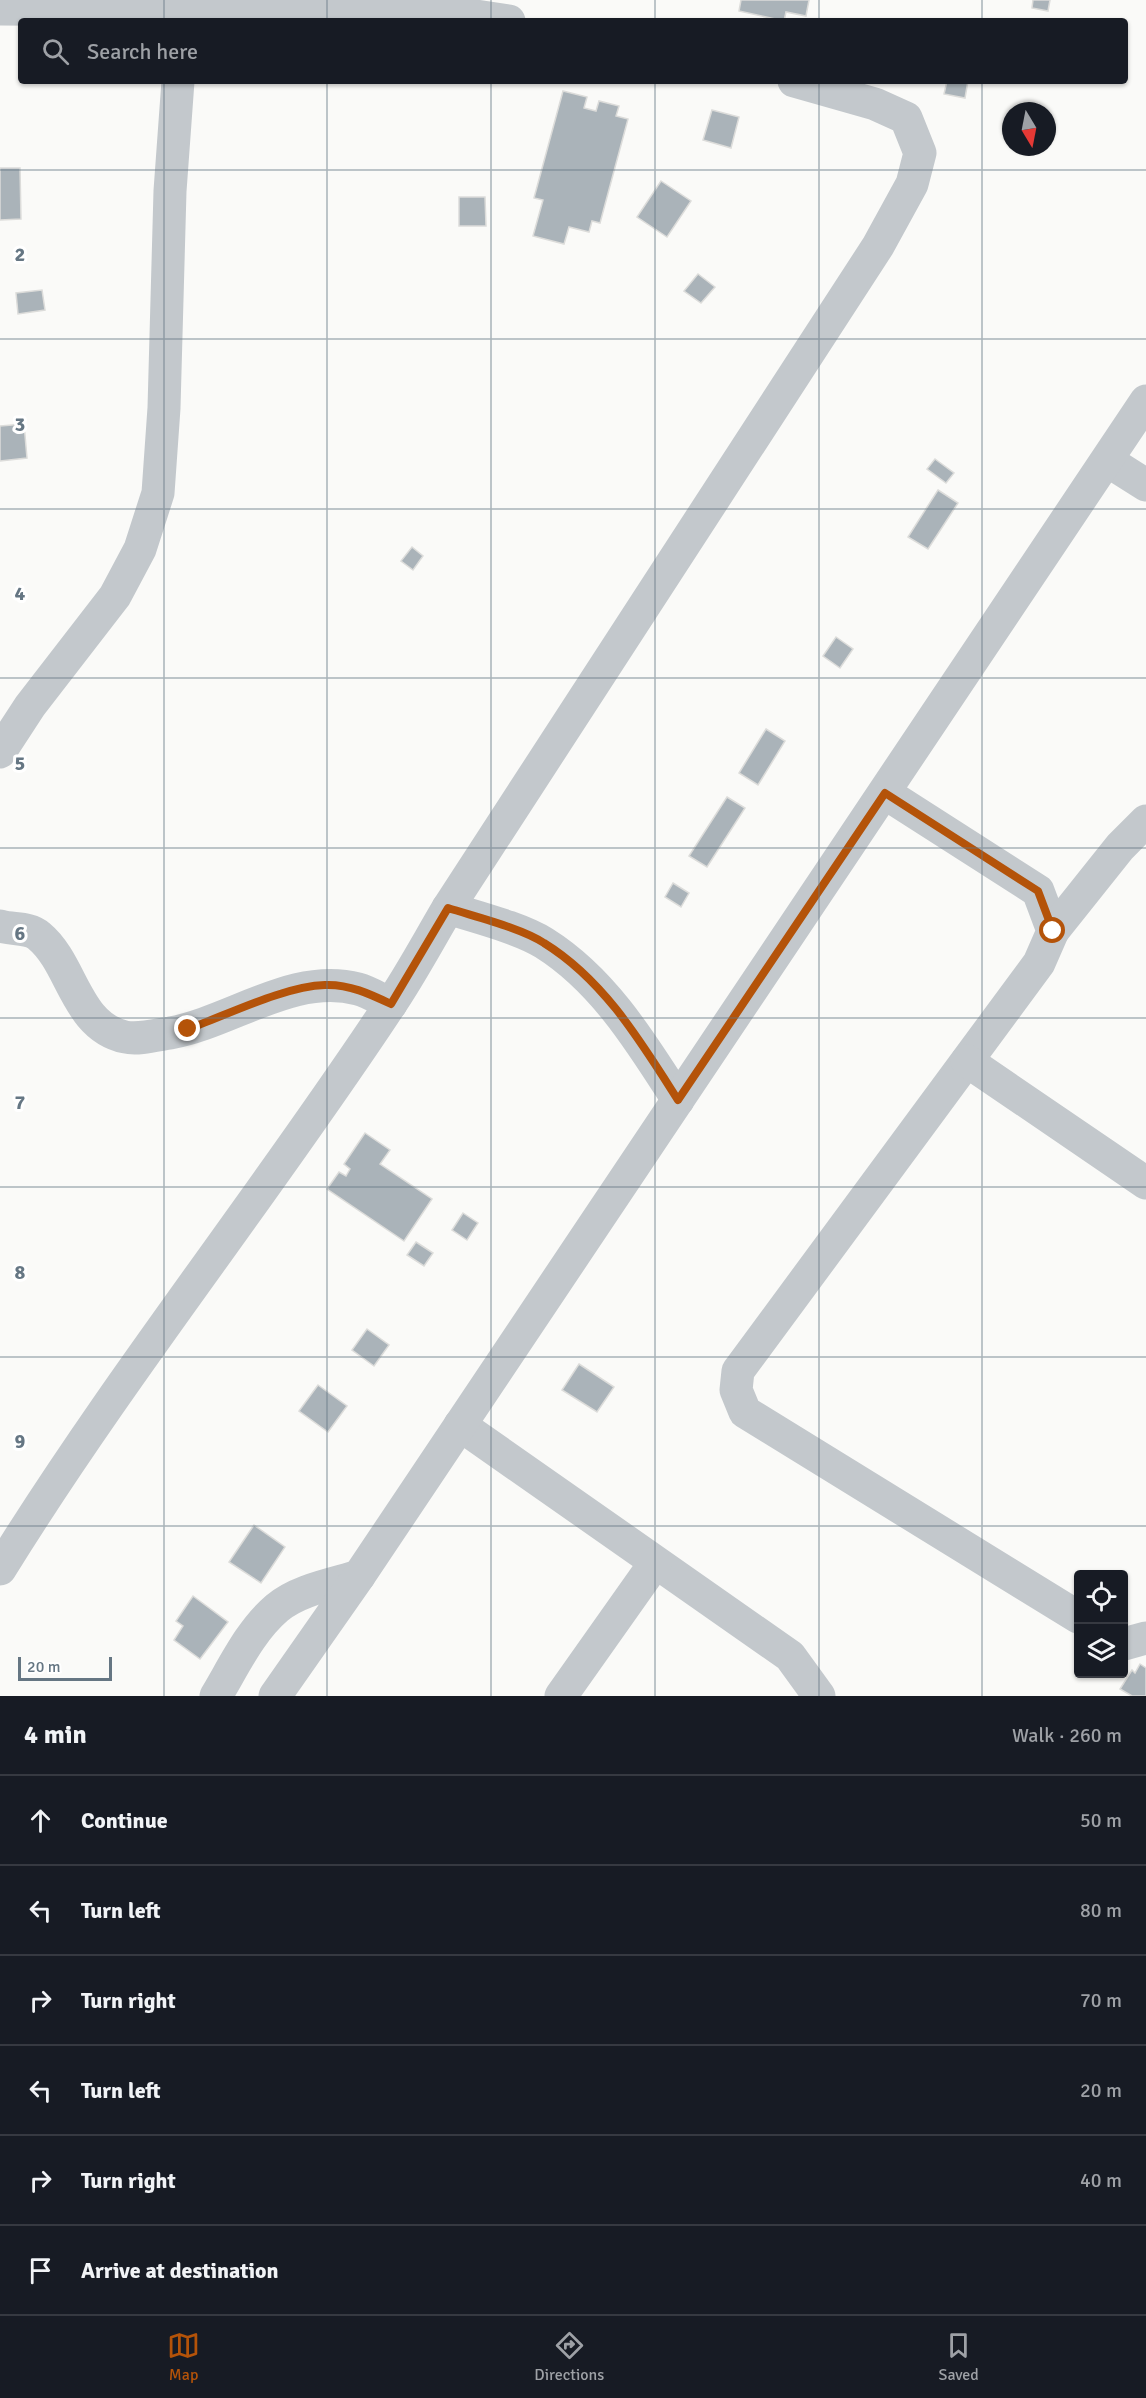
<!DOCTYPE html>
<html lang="en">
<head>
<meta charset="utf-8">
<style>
	body { margin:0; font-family:Signika,sans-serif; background:#242831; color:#f1f3f6 }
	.controls { position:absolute; right:18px; bottom:18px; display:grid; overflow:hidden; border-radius:6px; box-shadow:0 2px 4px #0004 }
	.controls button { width:54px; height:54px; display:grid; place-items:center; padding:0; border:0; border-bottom:2px solid #363941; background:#171b24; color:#f1f3f6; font:30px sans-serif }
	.compass { position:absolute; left:1002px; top:102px; width:54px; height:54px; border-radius:50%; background:#171b24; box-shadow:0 2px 4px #0004; rotate:170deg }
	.scale { position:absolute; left:18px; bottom:15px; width:94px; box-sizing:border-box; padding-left:6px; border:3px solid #657683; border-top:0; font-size:16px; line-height:21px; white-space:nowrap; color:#657683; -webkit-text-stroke:4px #fff; paint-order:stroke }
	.stop { position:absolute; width:18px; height:18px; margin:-14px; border:4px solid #b45309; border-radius:50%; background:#fff }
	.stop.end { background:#b45309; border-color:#fff; box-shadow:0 2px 6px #0008 }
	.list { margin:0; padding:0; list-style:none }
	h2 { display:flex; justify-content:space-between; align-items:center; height:78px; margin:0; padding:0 24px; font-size:26px }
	h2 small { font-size:20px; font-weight:400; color:#9ea1a6 }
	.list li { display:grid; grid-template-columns:39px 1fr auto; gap:18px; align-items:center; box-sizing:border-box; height:90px; padding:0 24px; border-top:2px solid #363941 }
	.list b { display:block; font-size:22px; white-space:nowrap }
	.list em { font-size:20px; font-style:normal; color:#9ea1a6 }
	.icon { flex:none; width:33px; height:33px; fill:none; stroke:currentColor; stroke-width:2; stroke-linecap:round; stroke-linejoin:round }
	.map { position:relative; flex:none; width:1146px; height:1696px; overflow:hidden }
	.search { position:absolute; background:#171b24; box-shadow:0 2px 4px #0004; left:18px; right:18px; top:18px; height:66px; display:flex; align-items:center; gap:15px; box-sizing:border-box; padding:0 21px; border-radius:6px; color:#9ea1a6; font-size:22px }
	.sheet { height:618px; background:#171b24 }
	nav { display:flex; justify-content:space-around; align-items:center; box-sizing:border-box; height:84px; border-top:2px solid #363941; background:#171b24; font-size:16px; color:#9ea1a6 }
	nav a { display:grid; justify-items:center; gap:3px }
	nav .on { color:#b45309 }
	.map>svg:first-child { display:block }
	.building { fill:#aab3b9; stroke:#dcdcda; stroke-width:1.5 }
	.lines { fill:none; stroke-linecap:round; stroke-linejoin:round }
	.minor { stroke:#c3c8cc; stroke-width:33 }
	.route { stroke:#b45309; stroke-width:8 }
	.grid { fill:none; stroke:#657683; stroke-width:1.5; stroke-opacity:0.55 }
	.grid-label { font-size:20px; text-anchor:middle; font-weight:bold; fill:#657683; stroke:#fff; stroke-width:6; stroke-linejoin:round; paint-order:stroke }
</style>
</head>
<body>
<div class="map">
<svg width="1146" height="1696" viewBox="0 0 1146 1696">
	<rect width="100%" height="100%" fill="#fafaf8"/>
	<g class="building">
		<path d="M741,0H809L806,16L786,12L784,21L739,11Z"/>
		<path d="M1033,0H1050L1048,11L1032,8Z"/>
		<path d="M947,81H968L965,98L944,94Z"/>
		<path d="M563,91L587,97L584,108L596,111L599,101L619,106L616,116L628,119L600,223L592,221L589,232L569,227L564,244L533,236L543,200L534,198Z"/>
		<path d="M712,110L739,117L731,148L703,140Z"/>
		<path d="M0,168H20L21,219L0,220Z"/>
		<path d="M661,181L691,201L667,237L637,217Z"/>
		<path d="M459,197H485L486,226H459Z"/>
		<path d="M698,274L715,287L701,303L684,291Z"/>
		<path d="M42,290L45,310L18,314L16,293Z"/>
		<path d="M24,424L27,458L0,461V426Z"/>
		<path d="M935,459L954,473L946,483L927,469Z"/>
		<path d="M938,490L958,503L928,549L908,537Z"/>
		<path d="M412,547L423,556L413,570L401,561Z"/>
		<path d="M836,637L853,649L840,668L823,656Z"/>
		<path d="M766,729L785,741L758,785L739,773Z"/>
		<path d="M727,797L745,808L707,867L689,856Z"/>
		<path d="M673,883L689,893L681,907L665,897Z"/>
		<path d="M365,1133L390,1150L380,1164L432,1199L404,1241L327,1189L339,1172L346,1176L350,1169L344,1164Z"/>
		<path d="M463,1213L478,1223L467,1240L452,1230Z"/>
		<path d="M416,1242L433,1253L424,1266L407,1255Z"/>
		<path d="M367,1329L389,1345L374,1366L352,1350Z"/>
		<path d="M579,1364L614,1387L597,1412L562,1390Z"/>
		<path d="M318,1385L347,1406L328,1432L299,1411Z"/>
		<path d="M254,1525L285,1547L261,1583L229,1562Z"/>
		<path d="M193,1596L228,1622L200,1659L174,1640L183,1626L176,1621Z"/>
		<path d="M1140,1664L1146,1668V1696H1132L1120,1689L1132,1670L1135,1673Z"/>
	</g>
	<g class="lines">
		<g class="minor">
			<path d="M0,9L133,10L252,5L415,7L509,21"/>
			<path d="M1108,461L1146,485"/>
			<path d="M0,752L30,706L115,596L140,549L158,493L164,408L170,191L178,81"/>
			<path d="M885,793L1038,891L1053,931L1039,963L738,1371L736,1390L745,1412L1078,1617"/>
			<path d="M448,908C476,917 520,928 544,943C603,980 641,1042 678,1100"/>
			<path d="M0,926C12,930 29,927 39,936C73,964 75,1026 125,1037C138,1040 157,1035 170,1033C232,1022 293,972 358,989C369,992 380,999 391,1004"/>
			<path d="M1053,931L1120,847L1146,821"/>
			<path d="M967,1061L1146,1183"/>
			<path d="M460,1425L790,1656L819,1696"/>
			<path d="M0,1569C121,1374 264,1196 390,1005C411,974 429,940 448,908L878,246L912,184L920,153L906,118L875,104L794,81"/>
			<path d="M1124,1644L1146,1638"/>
			<path d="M216,1696C234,1666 250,1631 277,1608C298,1590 333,1584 359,1576"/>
			<path d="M275,1696L359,1576L1146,401"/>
			<path d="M561,1696L655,1563"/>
		</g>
	</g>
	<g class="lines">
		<path class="route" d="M188,1029C227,1015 285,986 325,985C349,984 370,994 391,1004L448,908C476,917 521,928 544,943C604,980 641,1042 678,1100L885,793L1038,891L1053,931"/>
	</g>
	<path class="grid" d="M164,0V21M327,0V21M491,0V21M655,0V21M819,0V21M982,0V21M164,81V1696M327,81V1696M491,81V1696M655,81V1696M819,81V1696M982,81V1696M0,170H1146M0,339H1146M0,509H1146M0,678H1146M0,848H1146M0,1018H1146M0,1187H1146M0,1357H1146M0,1526H1146"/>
	<g class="grid-label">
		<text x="20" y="261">2</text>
		<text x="20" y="431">3</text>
		<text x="20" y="600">4</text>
		<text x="20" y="770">5</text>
		<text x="20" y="940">6</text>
		<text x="20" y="1109">7</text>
		<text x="20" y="1279">8</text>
		<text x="20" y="1448">9</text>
	</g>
</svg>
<div class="controls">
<button><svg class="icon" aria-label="locate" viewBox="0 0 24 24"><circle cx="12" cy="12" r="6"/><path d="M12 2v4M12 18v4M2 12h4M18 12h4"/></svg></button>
<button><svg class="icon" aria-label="layers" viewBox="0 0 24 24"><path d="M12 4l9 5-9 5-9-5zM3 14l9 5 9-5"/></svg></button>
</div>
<svg class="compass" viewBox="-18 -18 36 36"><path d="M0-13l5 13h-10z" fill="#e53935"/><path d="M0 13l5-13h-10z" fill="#9ea1a6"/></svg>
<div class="scale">20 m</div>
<div class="stop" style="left:1053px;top:931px"></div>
<div class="stop end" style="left:188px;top:1029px"></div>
<div class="search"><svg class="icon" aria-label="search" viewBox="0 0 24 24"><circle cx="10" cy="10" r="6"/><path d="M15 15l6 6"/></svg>Search here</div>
</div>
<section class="sheet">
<h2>4 min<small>Walk · 260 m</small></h2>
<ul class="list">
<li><svg class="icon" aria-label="ahead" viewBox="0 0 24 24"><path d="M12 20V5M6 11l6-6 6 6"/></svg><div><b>Continue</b></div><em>50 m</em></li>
<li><svg class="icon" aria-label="left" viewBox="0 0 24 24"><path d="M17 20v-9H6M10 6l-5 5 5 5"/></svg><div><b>Turn left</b></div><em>80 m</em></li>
<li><svg class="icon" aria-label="right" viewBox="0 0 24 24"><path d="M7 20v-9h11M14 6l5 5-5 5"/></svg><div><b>Turn right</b></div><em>70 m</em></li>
<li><svg class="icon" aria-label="left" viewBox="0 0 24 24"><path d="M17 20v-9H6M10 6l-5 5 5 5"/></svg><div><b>Turn left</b></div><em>20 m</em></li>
<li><svg class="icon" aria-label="right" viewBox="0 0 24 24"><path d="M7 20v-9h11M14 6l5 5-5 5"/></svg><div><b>Turn right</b></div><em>40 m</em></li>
<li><svg class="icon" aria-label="arrive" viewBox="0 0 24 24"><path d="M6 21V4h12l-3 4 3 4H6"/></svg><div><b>Arrive at destination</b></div></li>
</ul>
</section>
<nav>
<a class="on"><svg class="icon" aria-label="map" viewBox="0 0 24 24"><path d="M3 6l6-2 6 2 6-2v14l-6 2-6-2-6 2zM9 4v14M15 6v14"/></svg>Map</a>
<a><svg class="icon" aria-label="directions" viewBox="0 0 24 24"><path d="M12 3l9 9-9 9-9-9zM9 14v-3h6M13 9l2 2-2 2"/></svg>Directions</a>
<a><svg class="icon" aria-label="saved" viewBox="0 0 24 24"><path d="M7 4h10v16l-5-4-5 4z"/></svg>Saved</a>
</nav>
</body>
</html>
